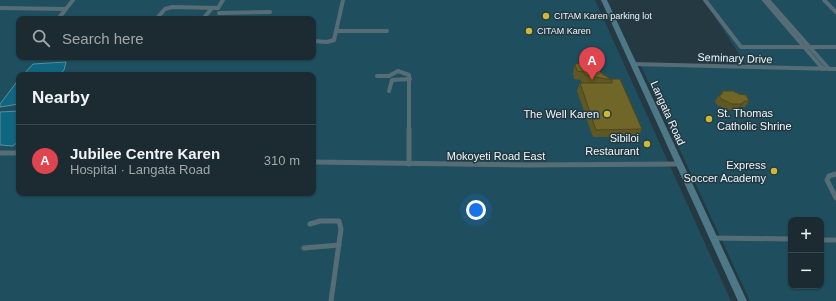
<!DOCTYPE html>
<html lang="en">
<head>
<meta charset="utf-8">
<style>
	body { margin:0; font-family:Helvetica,sans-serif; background:#243339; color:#f1f3f6 }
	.controls { position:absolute; right:12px; bottom:12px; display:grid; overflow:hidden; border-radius:8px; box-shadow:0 1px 3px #0004 }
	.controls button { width:36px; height:36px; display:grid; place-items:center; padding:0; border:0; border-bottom:1px solid #39474d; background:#1b2b31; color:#f1f3f6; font:20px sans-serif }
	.you { position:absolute; left:476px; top:210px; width:14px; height:14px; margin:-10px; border:3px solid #fff; border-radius:50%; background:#1a73e8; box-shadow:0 0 0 6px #1a73e833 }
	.badge { display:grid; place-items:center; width:26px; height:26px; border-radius:50%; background:#cdb938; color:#fff; font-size:13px; font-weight:700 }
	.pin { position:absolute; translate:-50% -33px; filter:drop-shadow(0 1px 2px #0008) }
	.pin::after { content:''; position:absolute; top:21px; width:14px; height:12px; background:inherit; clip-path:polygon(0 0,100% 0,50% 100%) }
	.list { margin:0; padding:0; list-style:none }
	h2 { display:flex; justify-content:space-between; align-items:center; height:52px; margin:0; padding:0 16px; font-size:17px }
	h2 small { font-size:13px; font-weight:400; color:#a0a7ab }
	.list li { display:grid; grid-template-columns:26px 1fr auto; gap:12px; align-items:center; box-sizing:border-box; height:72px; padding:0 16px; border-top:1px solid #39474d }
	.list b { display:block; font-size:15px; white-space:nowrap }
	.list p { margin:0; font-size:13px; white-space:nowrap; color:#a0a7ab }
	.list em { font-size:13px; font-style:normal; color:#a0a7ab }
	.icon { flex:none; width:22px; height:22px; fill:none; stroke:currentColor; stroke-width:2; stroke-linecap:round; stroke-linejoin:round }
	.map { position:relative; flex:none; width:836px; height:301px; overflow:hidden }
	.search { position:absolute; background:#1b2b31; box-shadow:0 1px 3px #0004; left:16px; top:16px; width:300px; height:44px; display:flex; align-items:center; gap:10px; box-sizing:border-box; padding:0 14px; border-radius:8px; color:#a0a7ab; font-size:15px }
	.panel { position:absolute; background:#1b2b31; box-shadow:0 1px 3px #0004; left:16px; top:72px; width:300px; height:124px; border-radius:8px }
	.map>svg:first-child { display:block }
	.green { fill:#1f4f5e; fill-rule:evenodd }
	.water { fill:#10667e; stroke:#5192a4 }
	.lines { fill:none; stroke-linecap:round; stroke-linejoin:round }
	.street-far1 { stroke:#576d76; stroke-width:4 }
	.street { stroke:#576d76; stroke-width:5 }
	.secondary { fill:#4c7887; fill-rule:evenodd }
	.wall { fill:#605822 }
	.shaded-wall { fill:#4e471c }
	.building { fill:#706628; stroke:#4e471c }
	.poi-dot { fill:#cdb938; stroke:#243941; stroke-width:1.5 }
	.labels { text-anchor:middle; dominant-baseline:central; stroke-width:3; stroke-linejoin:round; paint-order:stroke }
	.far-poi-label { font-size:9px; fill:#eaf7fc; stroke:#243941; text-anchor:start }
	.street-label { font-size:11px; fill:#eaf7fc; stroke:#243941 }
	.poi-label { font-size:11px; fill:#eaf7fc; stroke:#243941; text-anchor:end }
</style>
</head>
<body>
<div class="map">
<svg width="836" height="301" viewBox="0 0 836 301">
	<rect width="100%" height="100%" fill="#243941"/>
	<g class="green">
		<path d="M0,0H595L731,301H0ZM19,19H313V57H19ZM19,75H313V193H19Z"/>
		<path d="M704,0H836V301H750L641,66L746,65ZM791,220H821V286H791Z"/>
	</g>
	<g class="water">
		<path d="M66,62L64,70L59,75H23L33,64Z"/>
		<path d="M19,79V104L0,107V104Z"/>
		<path d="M19,111V141L13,146L0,145V112Z"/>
	</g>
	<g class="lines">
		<g class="street-far1">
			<path d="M705,0L741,47H836"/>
			<path d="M764,0L823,69"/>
			<path d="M768,0L829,69"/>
			<path d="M824,0L836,12"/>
			<path d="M0,8L65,9"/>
			<path d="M218,8L223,0"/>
			<path d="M219,13L270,12"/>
			<path d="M158,17L165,9L172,7L218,8"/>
			<path d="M58,19L73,0"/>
			<path d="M203,19L212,8"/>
			<path d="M336,31H387"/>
			<path d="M313,41L327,42L334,40L343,0"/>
			<path d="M633,64L836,69"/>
			<path d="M377,76H389L398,71L409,75V130"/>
			<path d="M389,91L392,80L410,79"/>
		</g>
		<g class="street">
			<path d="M0,153H19"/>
			<path d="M313,162L528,165L679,164"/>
			<path d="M409,164V129"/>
			<path d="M836,174L829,176L827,180L836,198"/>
			<path d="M310,224L320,221H339L341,229L331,301"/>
			<path d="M714,238L791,239"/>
			<path d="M821,240H836"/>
			<path d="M304,248L339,245"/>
		</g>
		<path class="secondary" d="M601,0H607L747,301H738Z"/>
	</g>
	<g class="wall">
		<path d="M581,59L612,80L642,129L638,137H593L577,91L580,83H582L581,80L574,79L573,72L575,64L579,63Z"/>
		<path d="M723,91L749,101L745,107H740L737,110H728L717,105L715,101L719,95H720Z"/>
	</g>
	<path class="shaded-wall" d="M745,101L740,107L737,110L741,104Z"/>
	<g class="building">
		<path d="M589,52H599L597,60L601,73L612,80L585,75L584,72L577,71L575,64L581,63V59L588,57Z"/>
		<path d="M612,79H620L642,129L596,130L580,83H612Z"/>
		<path d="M723,91H733L739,94L746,95L749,101H745L741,104H732L721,99L719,95H721Z"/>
	</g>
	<g class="poi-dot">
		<circle cx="546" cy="16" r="4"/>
		<circle cx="529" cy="31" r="4"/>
		<circle cx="607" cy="114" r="4"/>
		<circle cx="709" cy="119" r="4"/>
		<circle cx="647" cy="144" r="4"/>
		<circle cx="774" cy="171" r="4"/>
	</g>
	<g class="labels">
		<g class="far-poi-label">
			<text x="554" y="16">CITAM Karen parking lot</text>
			<text x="537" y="31">CITAM Karen</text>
		</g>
		<g class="street-label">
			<text transform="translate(735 58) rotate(2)">Seminary Drive</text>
			<text transform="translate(668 113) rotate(66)">Langata Road</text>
			<text x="496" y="156">Mokoyeti Road East</text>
		</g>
		<g class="poi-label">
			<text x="717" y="113" text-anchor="start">St. Thomas<tspan x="717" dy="13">Catholic Shrine</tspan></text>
			<text x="599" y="114">The Well Karen</text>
			<text x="639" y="138">Sibiloi<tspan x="639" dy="13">Restaurant</tspan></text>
			<text x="766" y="165">Express<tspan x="766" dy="13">Soccer Academy</tspan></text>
		</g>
	</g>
</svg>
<div class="controls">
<button>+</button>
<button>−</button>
</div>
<div class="you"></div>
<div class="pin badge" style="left:592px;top:80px;background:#e0444e">A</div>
<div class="search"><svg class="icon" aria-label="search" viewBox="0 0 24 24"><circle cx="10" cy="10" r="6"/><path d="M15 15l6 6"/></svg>Search here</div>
<section class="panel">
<h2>Nearby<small></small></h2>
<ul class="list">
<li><span class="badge" style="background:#e0444e">A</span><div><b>Jubilee Centre Karen</b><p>Hospital · Langata Road</p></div><em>310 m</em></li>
</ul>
</section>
</div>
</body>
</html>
